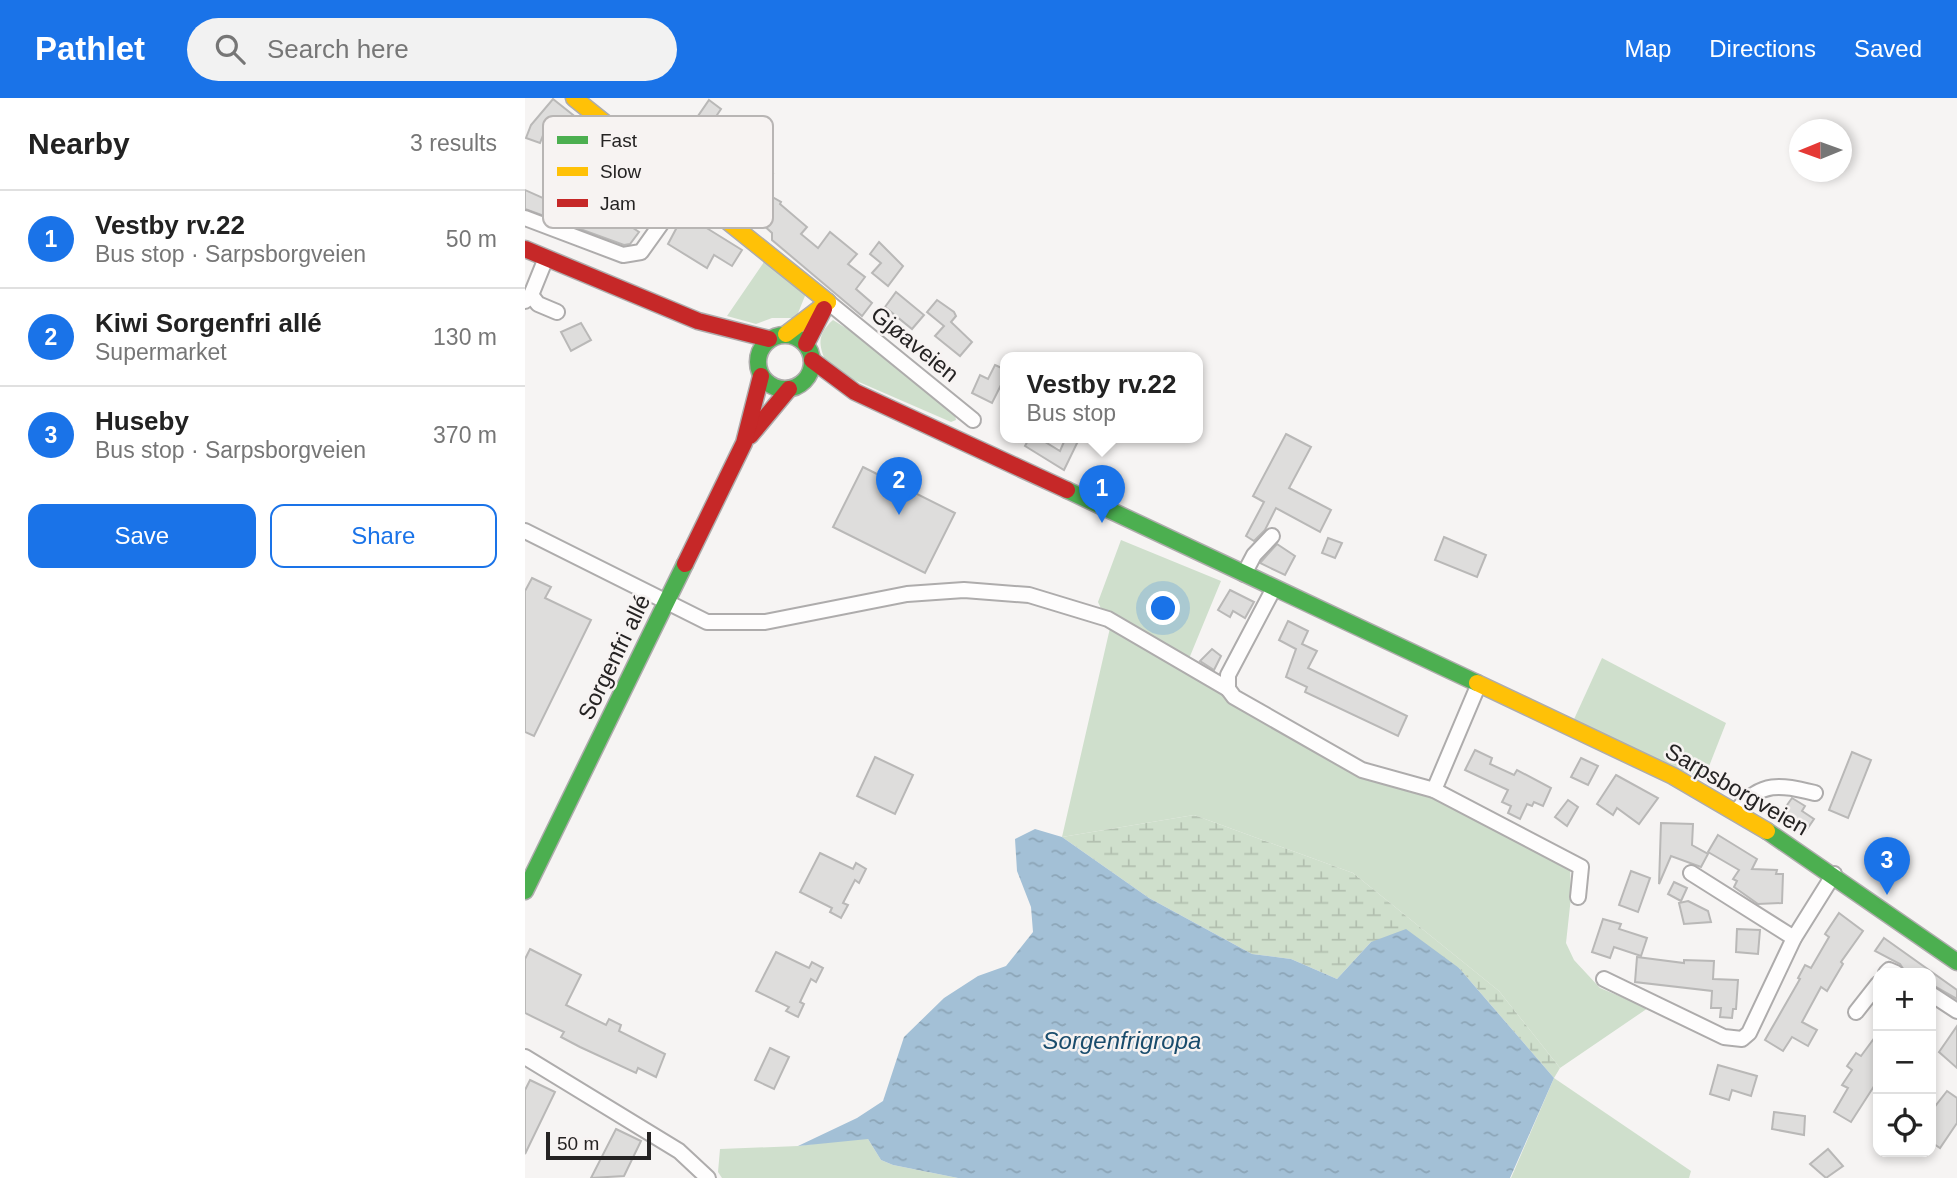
<!DOCTYPE html>
<html lang="en">
<head>
<meta charset="utf-8">
<style>
	body { margin:0; font-family:Arial,sans-serif; background:#f2f2f2; color:#222 }
	.controls { position:absolute; right:21px; bottom:21px; display:grid; overflow:hidden; border-radius:14px; box-shadow:0 4px 10px #0003 }
	.controls button { width:63px; height:63px; display:grid; place-items:center; padding:0; border:0; border-bottom:2px solid #e0e0e0; background:#fff; color:#222; font:35px sans-serif }
	.compass { position:absolute; left:1264px; top:21px; width:63px; height:63px; border-radius:50%; background:#fff; box-shadow:0 4px 10px #0003; rotate:269deg }
	.scale { position:absolute; left:21px; bottom:18px; width:105px; box-sizing:border-box; padding-left:7px; border:4px solid #252323; border-top:0; font-size:19px; line-height:24px; white-space:nowrap; color:#252323; -webkit-text-stroke:5px #f7f3f2; paint-order:stroke }
	.you { position:absolute; left:639px; top:511px; width:24px; height:24px; margin:-18px; border:5px solid #fff; border-radius:50%; background:#1a73e8; box-shadow:0 0 0 10px #1a73e833 }
	.badge { display:grid; place-items:center; width:46px; height:46px; border-radius:50%; background:#1a73e8; color:#fff; font-size:23px; font-weight:700 }
	.pin { position:absolute; translate:-50% -58px; filter:drop-shadow(0 2px 4px #0008) }
	.pin::after { content:''; position:absolute; top:37px; width:24px; height:21px; background:inherit; clip-path:polygon(0 0,100% 0,50% 100%) }
	.popup { position:absolute; left:475px; top:254px; width:203px; height:91px; box-sizing:border-box; display:grid; place-content:center; border-radius:14px; background:#fff; filter:drop-shadow(0 2px 5px #0005); font-size:23px; white-space:nowrap; color:#767676 }
	.popup b { font-size:26px; color:#222 }
	.popup::after { content:''; position:absolute; left:50%; top:100%; margin-left:-14px; border:14px solid transparent; border-top-color:#fff }
	.list { margin:0; padding:0; list-style:none }
	h2 { display:flex; justify-content:space-between; align-items:center; height:91px; margin:0; padding:0 28px; font-size:30px }
	h2 small { font-size:23px; font-weight:400; color:#767676 }
	.list li { display:grid; grid-template-columns:46px 1fr auto; gap:21px; align-items:center; box-sizing:border-box; height:98px; padding:0 28px; border-top:2px solid #e0e0e0 }
	.list b { display:block; font-size:26px; white-space:nowrap }
	.list p { margin:0; font-size:23px; white-space:nowrap; color:#767676 }
	.list em { font-size:23px; font-style:normal; color:#767676 }
	.actions { display:flex; gap:14px; padding:21px 28px }
	.actions a { flex:1; padding:16px 0; border:2px solid #1a73e8; border-radius:14px; text-align:center; font-size:24px; color:#1a73e8 }
	.actions .main { background:#1a73e8; color:#fff }
	.icon { flex:none; width:38px; height:38px; fill:none; stroke:currentColor; stroke-width:2; stroke-linecap:round; stroke-linejoin:round }
	.map { position:relative; flex:none; width:1432px; height:1080px; overflow:hidden }
	header { display:flex; align-items:center; gap:42px; box-sizing:border-box; height:98px; padding:0 35px; background:#1a73e8; color:#fff }
	header strong { font-size:33px }
	nav { display:flex; gap:38px; margin-inline-start:auto; font-size:24px }
	.search { width:490px; height:63px; background:#f2f2f2; display:flex; align-items:center; gap:18px; box-sizing:border-box; padding:0 24px; border-radius:38px; color:#767676; font-size:26px }
	main { display:flex }
	aside { flex:1; background:#fff }
	.map>svg:first-child { display:block }
	.green { fill:#cfdfcc }
	.wetland { fill:url(#wetland-marsh) }
	.water { fill:url(#water-ripples) }
	.building { fill:#dedddc; stroke:#b9b8b7; stroke-width:2 }
	.lines { fill:none; stroke-linecap:round; stroke-linejoin:round }
	.street-casing { stroke:#aeacac; stroke-width:18 }
	.fast-casing { stroke:#aeacac; stroke-width:19 }
	.slow-casing { stroke:#aeacac; stroke-width:19 }
	.jam-casing { stroke:#aeacac; stroke-width:19 }
	.street { stroke:#fefdfd; stroke-width:14 }
	.fast { stroke:#4caf50; stroke-width:16 }
	.slow { stroke:#ffc107; stroke-width:16 }
	.jam { stroke:#c62828; stroke-width:16 }
	.labels { text-anchor:middle; dominant-baseline:central; stroke-width:5; stroke-linejoin:round; paint-order:stroke }
	.street-label { font-size:23px; fill:#252323; stroke:#f7f3f2 }
	.water-label { font-size:24px; font-style:italic; fill:#194c6c; stroke:#f7f3f2 }
	.key { fill:#f7f3f2; stroke:#b8b5b4; stroke-width:2 }
	.key-label { font-size:19px; fill:#252323 }
</style>
</head>
<body>
<header>
<strong>Pathlet</strong>
<div class="search"><svg class="icon" aria-label="search" viewBox="0 0 24 24"><circle cx="10" cy="10" r="6"/><path d="M15 15l6 6"/></svg>Search here</div>
<nav><a>Map</a><a>Directions</a><a>Saved</a></nav>
</header>
<main>
<aside>
<h2>Nearby<small>3 results</small></h2>
<ul class="list">
<li><span class="badge">1</span><div><b>Vestby rv.22</b><p>Bus stop · Sarpsborgveien</p></div><em>50 m</em></li>
<li><span class="badge">2</span><div><b>Kiwi Sorgenfri allé</b><p>Supermarket</p></div><em>130 m</em></li>
<li><span class="badge">3</span><div><b>Huseby</b><p>Bus stop · Sarpsborgveien</p></div><em>370 m</em></li>
</ul>
<div class="actions"><a class="main">Save</a><a>Share</a></div>
</aside>
<div class="map">
<svg width="1432" height="1080" viewBox="0 0 1432 1080">
	<defs>
		<pattern id="wetland-marsh" width="20" height="14" patternUnits="userSpaceOnUse" patternTransform="scale(1.75)"><rect width="20" height="14" fill="#cfdfcc"/><path d="M1 5h8M5 5V1M11 12h8M15 12V8" fill="none" stroke="#b2bfaf"/></pattern>
		<pattern id="water-ripples" width="26" height="14" patternUnits="userSpaceOnUse" patternTransform="scale(1.75)"><rect width="26" height="14" fill="#a3c0d6"/><path d="M2 4q2-2 4 0t4 0M15 11q2-2 4 0t4 0" fill="none" stroke="#8ca5b7"/></pattern>
	</defs>
	<rect width="100%" height="100%" fill="#f6f4f3"/>
	<g class="green">
		<path d="M241,161L282,193L271,220H247L231,226L202,218Z"/>
		<path d="M308,222L332,237L430,317L431,322L426,324L304,271C295,250 289,239 308,222Z"/>
		<path d="M596,442L696,483L661,568L841,676L907,690L1045,769L1046,799L1041,845L1049,862L1075,890L1123,910L1035,970L974,893L828,775L669,717L537,739L585,530L573,504Z"/>
		<path d="M1077,560L1201,625L1179,681L1045,630Z"/>
		<path d="M1029,980L1166,1073L1164,1080H986Z"/>
		<path d="M325,1041H343L356,1062L368,1067L433,1080H197L193,1074L195,1051L273,1048Z"/>
	</g>
	<path class="wetland" d="M669,717L828,775L974,893L1035,970L1029,980L934,870L846,844L812,881L766,861L727,856L624,800L537,739Z"/>
	<path class="water" d="M510,731L537,739L624,800L727,856L766,861L812,881L846,844L881,831L934,870L1029,980L985,1080H433L368,1067L356,1062L343,1041L273,1048L332,1020L358,1003L379,939L419,900L453,878L481,868L508,834L506,809L492,773L490,741Z"/>
	<g class="building">
		<path d="M28,1L121,75L89,117L114,134L105,146L99,147L0,111V92L20,101L22,96L39,102L37,106L58,113L68,90L51,78L68,54L38,32L34,36L22,27L15,45L1,40L6,27Z"/>
		<path d="M184,2L196,11L186,26L173,18Z"/>
		<path d="M192,26L203,41L181,57L170,42Z"/>
		<path d="M232,52L248,75L231,87L229,83L220,89L210,74L218,68L215,64Z"/>
		<path d="M242,96L256,104L255,106L282,129L276,136L293,150L305,134L332,156L323,166L340,179L331,191L347,205L337,218L247,142V135L236,125L247,113L236,106Z"/>
		<path d="M159,116L217,152L207,168L189,157L182,170L143,146Z"/>
		<path d="M354,144L378,168L363,188L347,175L356,165L345,156Z"/>
		<path d="M371,194L399,217L387,231L360,209Z"/>
		<path d="M412,202L429,214L431,218L426,224L447,244L435,258L410,238L419,228L402,214Z"/>
		<path d="M56,225L66,242L46,253L36,234Z"/>
		<path d="M470,267L481,272V286L477,285L467,305L447,295L455,277L463,281Z"/>
		<path d="M761,336L786,349L764,390L806,412L795,434L751,410L740,432L729,443L721,438L739,404L728,398Z"/>
		<path d="M505,339H512L535,353L541,339H555L539,372L500,348Z"/>
		<path d="M338,369L430,415L400,475L308,429Z"/>
		<path d="M919,439L961,457L952,479L910,462Z"/>
		<path d="M803,440L817,445L810,460L797,455Z"/>
		<path d="M752,446L770,458L760,477L735,465Z"/>
		<path d="M7,480L26,489L20,500L66,522L9,638L0,634V493Z"/>
		<path d="M705,492L729,504L720,520L708,513L705,519L693,512Z"/>
		<path d="M763,523L783,533L777,546L792,553L783,570L882,618L873,638L780,594L782,589L761,579L771,551L754,542Z"/>
		<path d="M687,551L696,558L689,572L675,563Z"/>
		<path d="M950,652L967,660L965,666L989,677L992,672L1026,690L1018,708L1009,704L1007,708L1002,706L995,721L983,715L986,708L977,704L983,692L940,672Z"/>
		<path d="M1327,654L1346,662L1323,720L1304,712Z"/>
		<path d="M350,659L388,677L370,716L332,698Z"/>
		<path d="M1056,660L1073,668L1063,687L1046,679Z"/>
		<path d="M1091,677L1133,700L1114,726L1092,710L1088,717L1072,706Z"/>
		<path d="M1267,700L1280,708L1277,713L1289,721L1280,734L1255,717Z"/>
		<path d="M1043,702L1053,709L1042,728L1030,719Z"/>
		<path d="M1136,725L1168,726L1167,747L1183,756L1176,769L1146,758L1134,786Z"/>
		<path d="M1193,737L1232,761L1227,771L1252,772L1251,776H1258L1257,805L1233,806L1209,789L1212,783L1208,781L1214,772L1183,754Z"/>
		<path d="M295,755L328,771L331,765L341,771L334,785L330,782L318,805L323,807L316,820L305,814L307,810L275,794Z"/>
		<path d="M1106,773L1125,780L1113,814L1094,807Z"/>
		<path d="M1149,784L1162,790L1156,803L1143,796Z"/>
		<path d="M1163,803L1183,813L1186,824L1159,826L1154,805Z"/>
		<path d="M1314,815L1338,833L1316,864L1318,866L1302,893L1296,889L1277,924L1292,932L1283,948L1267,939L1258,953L1240,942L1275,881L1273,880L1280,867L1286,870L1304,839L1300,836Z"/>
		<path d="M1078,821L1096,826L1094,831L1122,840L1116,858L1089,849L1085,860L1067,854Z"/>
		<path d="M1212,831L1235,832L1233,856L1211,854Z"/>
		<path d="M1359,840L1432,892V901L1406,886V875H1381L1375,866L1350,853Z"/>
		<path d="M5,851L56,877L41,907L81,927L84,921L96,927L94,933L140,956L131,979L113,970L111,975L55,949L36,939L39,934L0,915V861Z"/>
		<path d="M251,854L284,870L287,864L298,870L291,884L286,881L275,904L279,906L273,919L261,913L264,909L231,893Z"/>
		<path d="M1112,859L1159,865V862L1189,863L1188,881L1213,882L1211,911H1208L1207,920L1195,919L1196,910H1186L1187,893L1110,884Z"/>
		<path d="M1432,928V970L1414,954Z"/>
		<path d="M1353,935V982L1326,1024L1309,1014L1323,990L1317,987L1327,972L1322,968L1331,955L1336,958Z"/>
		<path d="M245,950L264,959L249,991L230,982Z"/>
		<path d="M1193,967L1232,978L1226,998L1207,992L1204,1002L1185,996Z"/>
		<path d="M5,982L30,994L0,1056V992Z"/>
		<path d="M1422,993L1432,1000V1025L1415,1050L1406,1044V1003L1411,1007Z"/>
		<path d="M1249,1014L1280,1018L1279,1037L1247,1031Z"/>
		<path d="M91,1031L116,1043L99,1078L66,1080Z"/>
		<path d="M1303,1051L1318,1068L1301,1080L1285,1066Z"/>
	</g>
	<g class="lines">
		<defs>
			<g id="street">
				<path d="M0,120L98,157L116,154L161,91"/>
				<path d="M6,197L13,206L32,214"/>
				<path d="M0,203L6,197L21,160"/>
				<path d="M303,204L448,322"/>
				<path d="M0,433L182,524H240L382,496L439,492L504,497L583,521L703,591"/>
				<path d="M719,476L729,457L747,438"/>
				<path d="M749,490L703,577V591L709,599L837,672L909,692L1056,769L1053,799"/>
				<path d="M909,692L953,588"/>
				<path d="M1212,712C1237,682 1256,687 1290,695"/>
				<path d="M1166,775L1269,840"/>
				<path d="M1361,875L1364,872L1371,875"/>
				<path d="M1079,881L1199,939L1217,941L1224,935L1269,840L1309,776"/>
				<path d="M1406,896L1432,913"/>
				<path d="M1331,914L1353,886"/>
				<path d="M0,959L154,1053L183,1080"/>
			</g>
			<g id="fast">
				<circle cx="260" cy="264" r="27"/>
				<path d="M542,392L952,585"/>
				<path d="M1242,733L1432,864"/>
				<path d="M0,793L160,466"/>
			</g>
			<g id="slow">
				<path d="M49,0L303,204"/>
				<path d="M261,236L303,204"/>
				<path d="M952,585L1148,678L1242,733"/>
			</g>
			<g id="jam">
				<path d="M0,151L173,223L244,241"/>
				<path d="M281,246L299,211"/>
				<path d="M287,262L330,294L542,392"/>
				<path d="M225,338L264,291"/>
				<path d="M160,466L219,345L236,278"/>
			</g>
		</defs>
		<use href="#street" class="street-casing"/>
		<use href="#fast" class="fast-casing"/>
		<use href="#slow" class="slow-casing"/>
		<use href="#jam" class="jam-casing"/>
		<use href="#street" class="street"/>
		<use href="#fast" class="fast"/>
		<use href="#slow" class="slow"/>
		<use href="#jam" class="jam"/>
	</g>
	<g class="labels">
		<g class="street-label">
			<text transform="translate(390 246) rotate(39)">Gjøaveien</text>
			<text transform="translate(89 559) rotate(-64)">Sorgenfri allé</text>
			<text transform="translate(1212 691) rotate(30)">Sarpsborgveien</text>
		</g>
		<g class="water-label">
			<text x="597" y="942">Sorgenfrigropa</text>
		</g>
	</g>
	<rect x="18" y="18" width="230" height="112" rx="10" class="key"/>
	<rect x="32" y="38" width="31" height="8" fill="#4caf50"/>
	<rect x="32" y="69" width="31" height="9" fill="#ffc107"/>
	<rect x="32" y="101" width="31" height="8" fill="#c62828"/>
	<g class="key-label">
		<text x="75" y="49">Fast</text>
		<text x="75" y="80">Slow</text>
		<text x="75" y="112">Jam</text>
	</g>
</svg>
<div class="controls">
<button>+</button>
<button>−</button>
<button><svg class="icon" aria-label="locate" viewBox="0 0 24 24"><circle cx="12" cy="12" r="6"/><path d="M12 2v4M12 18v4M2 12h4M18 12h4"/></svg></button>
</div>
<svg class="compass" viewBox="-18 -18 36 36"><path d="M0-13l5 13h-10z" fill="#e53935"/><path d="M0 13l5-13h-10z" fill="#767676"/></svg>
<div class="scale">50 m</div>
<div class="you"></div>
<div class="pin badge" style="left:577px;top:425px">1</div>
<div class="popup"><b>Vestby rv.22</b>Bus stop</div>
<div class="pin badge" style="left:374px;top:417px">2</div>
<div class="pin badge" style="left:1362px;top:797px">3</div>
</div>
</main>
</body>
</html>
